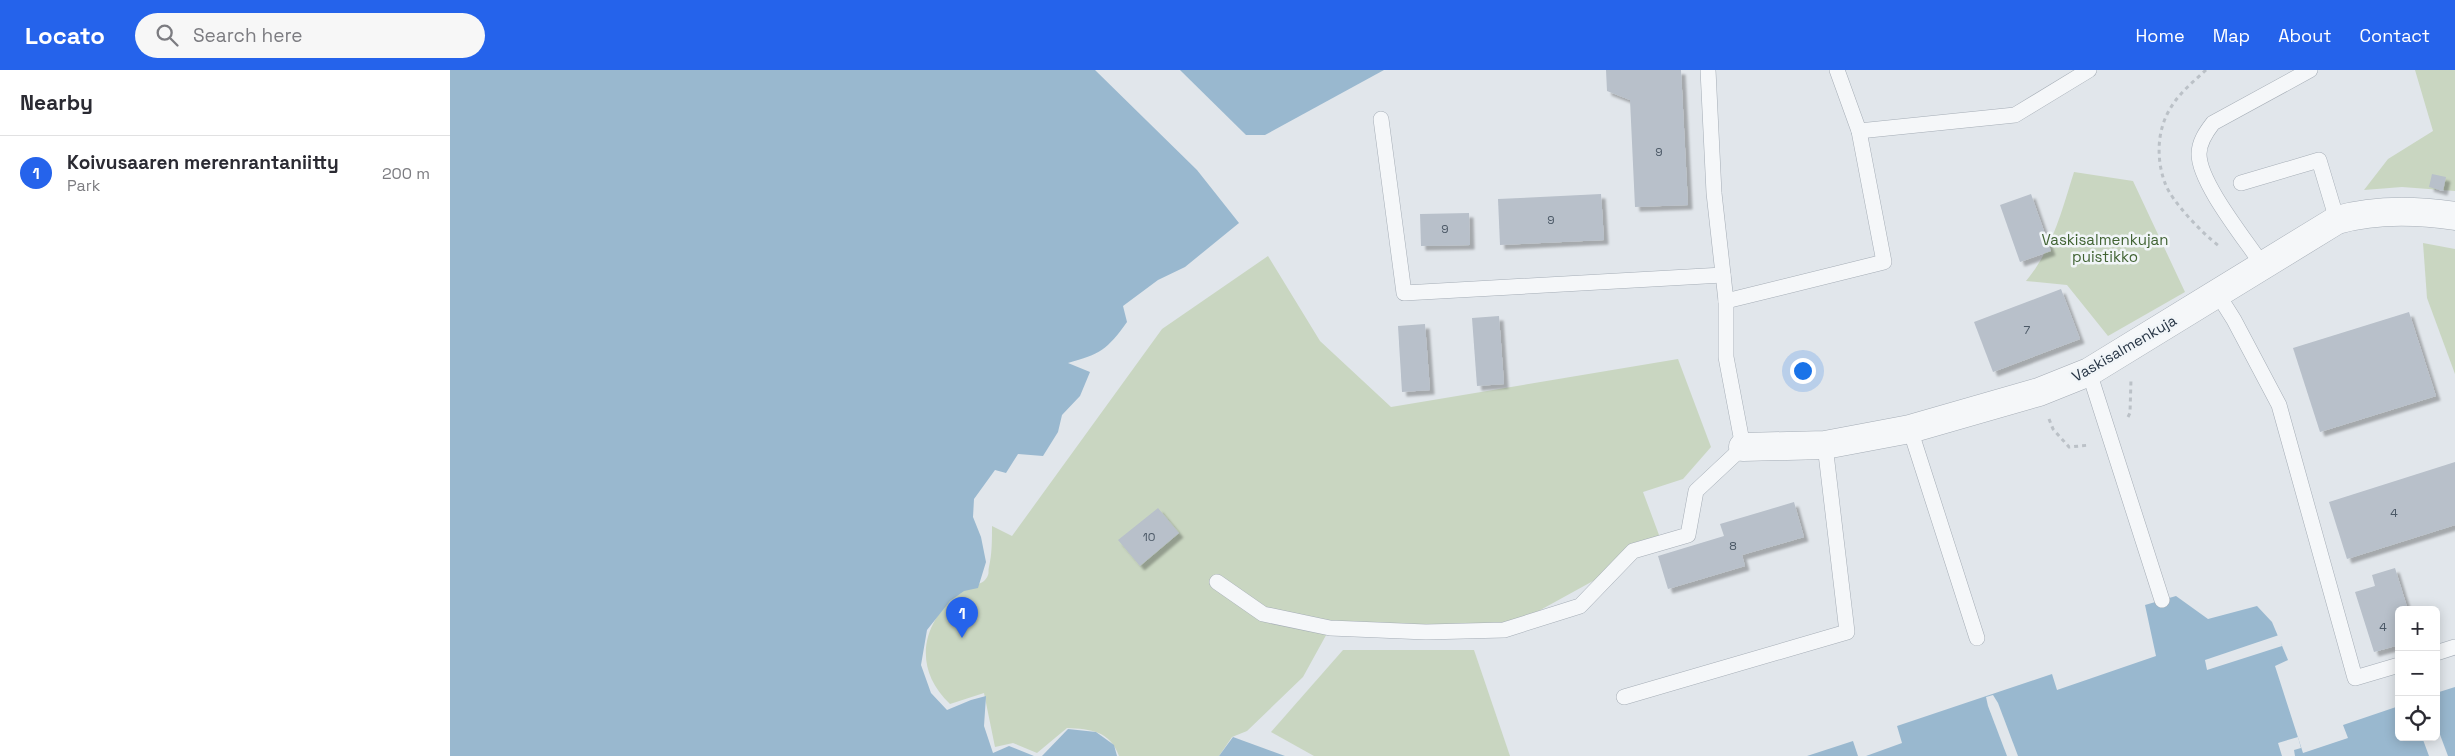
<!DOCTYPE html>
<html lang="en">
<head>
<meta charset="utf-8">
<style>
	body { margin:0; font-family:"Space Grotesk",sans-serif; background:#f7f7f7; color:#2b2b33 }
	.controls { position:absolute; right:15px; bottom:15px; display:grid; overflow:hidden; border-radius:8px; box-shadow:0 2px 12px #0003 }
	.controls button { width:45px; height:45px; display:grid; place-items:center; padding:0; border:0; border-bottom:1px solid #e1e1e2; background:#fff; color:#2b2b33; font:25px sans-serif }
	.you { position:absolute; left:1352px; top:300px; width:18px; height:18px; margin:-12px; border:4px solid #fff; border-radius:50%; background:#1a73e8; box-shadow:0 0 0 8px #1a73e833 }
	.badge { display:grid; place-items:center; width:32px; height:32px; border-radius:50%; background:#2563eb; color:#fff; font-size:16px; font-weight:700 }
	.pin { position:absolute; translate:-50% -41px; filter:drop-shadow(0 1px 2px #0008) }
	.pin::after { content:''; position:absolute; top:26px; width:18px; height:15px; background:inherit; clip-path:polygon(0 0,100% 0,50% 100%) }
	.list { margin:0; padding:0; list-style:none }
	h2 { display:flex; justify-content:space-between; align-items:center; height:65px; margin:0; padding:0 20px; font-size:21px }
	h2 small { font-size:16px; font-weight:400; color:#7c7c81 }
	.list li { display:grid; grid-template-columns:32px 1fr auto; gap:15px; align-items:center; box-sizing:border-box; height:75px; padding:0 20px; border-top:1px solid #e1e1e2 }
	.list b { display:block; font-size:19px; white-space:nowrap }
	.list p { margin:0; font-size:16px; white-space:nowrap; color:#7c7c81 }
	.list em { font-size:16px; font-style:normal; color:#7c7c81 }
	.icon { flex:none; width:28px; height:28px; fill:none; stroke:currentColor; stroke-width:2; stroke-linecap:round; stroke-linejoin:round }
	.map { position:relative; flex:none; width:2005px; height:686px; overflow:hidden }
	header { display:flex; align-items:center; gap:30px; box-sizing:border-box; height:70px; padding:0 25px; background:#2563eb; color:#fff }
	header strong { font-size:24px }
	nav { display:flex; gap:28px; margin-inline-start:auto; font-size:18px }
	.search { width:350px; height:45px; background:#f7f7f7; display:flex; align-items:center; gap:12px; box-sizing:border-box; padding:0 18px; border-radius:28px; color:#7c7c81; font-size:19px }
	main { display:flex }
	aside { flex:1; background:#fff }
	.map>svg:first-child { display:block }
	.green { fill:#c9d6c1 }
	.water { fill:#99b8cf }
	.pier { fill:#e1e6eb }
	.building { fill:#b8c0ca; filter:url(#shadow) }
	.lines { fill:none; stroke-linecap:round; stroke-linejoin:round }
	.lane-casing { stroke:#a5adb6; stroke-width:16 }
	.street-casing { stroke:#a5adb6; stroke-width:29 }
	.path { stroke:#bbc1c7; stroke-width:3; stroke-dasharray:4 4; stroke-linecap:butt }
	.lane { stroke:#f5f7f9; stroke-width:15 }
	.street { stroke:#f5f7f9; stroke-width:28 }
	.labels { text-anchor:middle; dominant-baseline:central; stroke-width:5; stroke-linejoin:round; paint-order:stroke }
	.number-label { font-size:12px; fill:#4b5866 }
	.park-label { font-size:15px; fill:#416333; stroke:#f1f5f8 }
	.street-label { font-size:15px; fill:#273545; stroke:#f1f5f8 }
</style>
</head>
<body>
<header>
<strong>Locato</strong>
<div class="search"><svg class="icon" aria-label="search" viewBox="0 0 24 24"><circle cx="10" cy="10" r="6"/><path d="M15 15l6 6"/></svg>Search here</div>
<nav><a>Home</a><a>Map</a><a>About</a><a>Contact</a></nav>
</header>
<main>
<aside>
<h2>Nearby<small></small></h2>
<ul class="list">
<li><span class="badge">1</span><div><b>Koivusaaren merenrantaniitty</b><p>Park</p></div><em>200 m</em></li>
</ul>
</aside>
<div class="map">
<svg width="2005" height="686" viewBox="0 0 2005 686">
	<defs>
		<filter id="shadow"><feDropShadow dx="4.5" dy="4.5" stdDeviation="1" flood-color="#0004"/></filter>
	</defs>
	<rect width="100%" height="100%" fill="#e1e6eb"/>
	<g class="green">
		<path d="M1965,0H2005V121L1952,117L1914,120L1938,89L1983,61Z"/>
		<path d="M1624,102L1683,111L1735,222L1658,266L1617,215L1576,211C1602,180 1612,140 1624,102Z"/>
		<path d="M1973,173L2005,179V304L1977,228Z"/>
		<path d="M818,186L870,271L941,337L1228,289L1261,377L1233,409L1193,422L1212,473L1054,560L880,558L853,607L797,661L782,667L769,686H669C660,661 641,659 617,658L587,683L563,673L545,677L534,623L500,634C461,597 472,550 513,520C522,514 534,516 538,505C539,503 538,500 539,497C542,484 542,471 542,456L562,466L712,259Z"/>
		<path d="M893,580H1024L1060,686H864L821,662Z"/>
	</g>
	<g class="water">
		<path d="M0,0H645L747,100L789,153L735,197L708,210L673,236L677,252C657,280 650,284 618,293L640,302L630,326L612,345L608,362L593,386L568,384L556,403L545,400L524,429L523,447L531,467L536,492L528,518L514,521L500,531L477,560L471,595L481,623L497,640L521,630L536,626L534,656L543,683L559,676L584,686H0Z"/>
		<path d="M730,0H934L815,65H796Z"/>
		<path d="M1726,526L1758,549L1807,536L1822,552L1838,590L1825,596L1853,683L1898,668L1893,655L1949,636V667H1986V623L2005,617V686H1416L1452,673L1447,656L1602,604L1607,620L1706,586L1695,535Z"/>
		<path d="M618,659L646,662L664,675L667,686H592Z"/>
		<path d="M783,667L835,686H769Z"/>
		<path d="M1403,671L1408,686H1357Z"/>
	</g>
	<g class="pier">
		<path d="M1829,565L1832,576L1757,600L1755,590Z"/>
		<path d="M1543,625L1548,633L1568,686H1557L1538,636L1536,627Z"/>
		<path d="M1986,654L1998,686H1979L1972,667H1986Z"/>
		<path d="M1848,667L1851,678L1844,680L1845,686H1832L1828,673Z"/>
	</g>
	<g class="building">
		<path d="M1156,0H1231L1238,135L1185,137L1180,30L1157,21Z"/>
		<path d="M1982,104L1996,107L1993,121L1979,117Z"/>
		<path d="M1151,124L1154,170L1050,175L1048,129Z"/>
		<path d="M1581,124L1601,181L1570,192L1550,135Z"/>
		<path d="M1019,143L1020,175L971,176L970,144Z"/>
		<path d="M1611,219L1630,269L1543,302L1524,252Z"/>
		<path d="M1959,242L1986,326L1870,362L1843,278Z"/>
		<path d="M1049,246L1054,314L1027,316L1022,248Z"/>
		<path d="M975,254L980,320L952,322L948,256Z"/>
		<path d="M2005,392V455L1897,489L1879,432Z"/>
		<path d="M1344,432L1354,467L1292,485L1295,496L1218,519L1208,486L1274,466L1270,454Z"/>
		<path d="M708,438L729,463L690,496L668,470Z"/>
		<path d="M1945,498L1958,540H1949V575L1924,582L1905,522L1925,516L1922,505Z"/>
	</g>
	<g class="lines">
		<defs>
			<g id="lane">
				<path d="M931,49L954,223L1273,205"/>
				<path d="M1409,61L1565,45L1639,0"/>
				<path d="M1791,113L1869,90L1887,150"/>
				<path d="M1813,196C1796,170 1749,113 1749,84C1749,72 1756,62 1763,53L1860,0"/>
				<path d="M1767,223L1784,250L1829,335L1905,608L1949,595"/>
				<path d="M1276,231L1434,192L1409,61L1387,0"/>
				<path d="M1639,302L1712,530"/>
				<path d="M1460,359L1527,568"/>
				<path d="M767,512L813,544L880,558L976,562L1054,560L1130,536L1183,481L1238,465L1246,421L1293,377L1276,287V231L1264,123L1258,0"/>
				<path d="M1986,583L2005,577"/>
				<path d="M1174,627L1397,562L1375,375"/>
			</g>
			<path id="street" d="M1293,377L1375,375L1460,359L1589,322L1639,302L1887,150C1926,139 1965,140 2005,146"/>
		</defs>
		<use href="#lane" class="lane-casing"/>
		<use href="#street" class="street-casing"/>
		<g class="path">
			<path d="M1756,0C1743,12 1729,23 1720,39C1707,60 1706,89 1715,113C1721,131 1753,164 1769,176"/>
			<path d="M1678,347L1680,343L1681,309"/>
			<path d="M1599,349L1603,359L1619,377L1640,375"/>
		</g>
		<use href="#lane" class="lane"/>
		<use href="#street" class="street"/>
	</g>
	<g class="labels">
		<g class="number-label">
			<text x="1209" y="82">9</text>
			<text x="1101" y="150">9</text>
			<text x="995" y="159">9</text>
			<text x="1577" y="260">7</text>
			<text x="1944" y="443">4</text>
			<text x="699" y="467">10</text>
			<text x="1283" y="476">8</text>
			<text x="1933" y="557">4</text>
		</g>
		<g class="park-label">
			<text x="1655" y="169">Vaskisalmenkujan<tspan x="1655" dy="17">puistikko</tspan></text>
		</g>
		<g class="street-label">
			<text transform="translate(1674 278) rotate(-30)">Vaskisalmenkuja</text>
		</g>
	</g>
</svg>
<div class="controls">
<button>+</button>
<button>−</button>
<button><svg class="icon" aria-label="locate" viewBox="0 0 24 24"><circle cx="12" cy="12" r="6"/><path d="M12 2v4M12 18v4M2 12h4M18 12h4"/></svg></button>
</div>
<div class="you"></div>
<div class="pin badge" style="left:512px;top:568px">1</div>
</div>
</main>
</body>
</html>
